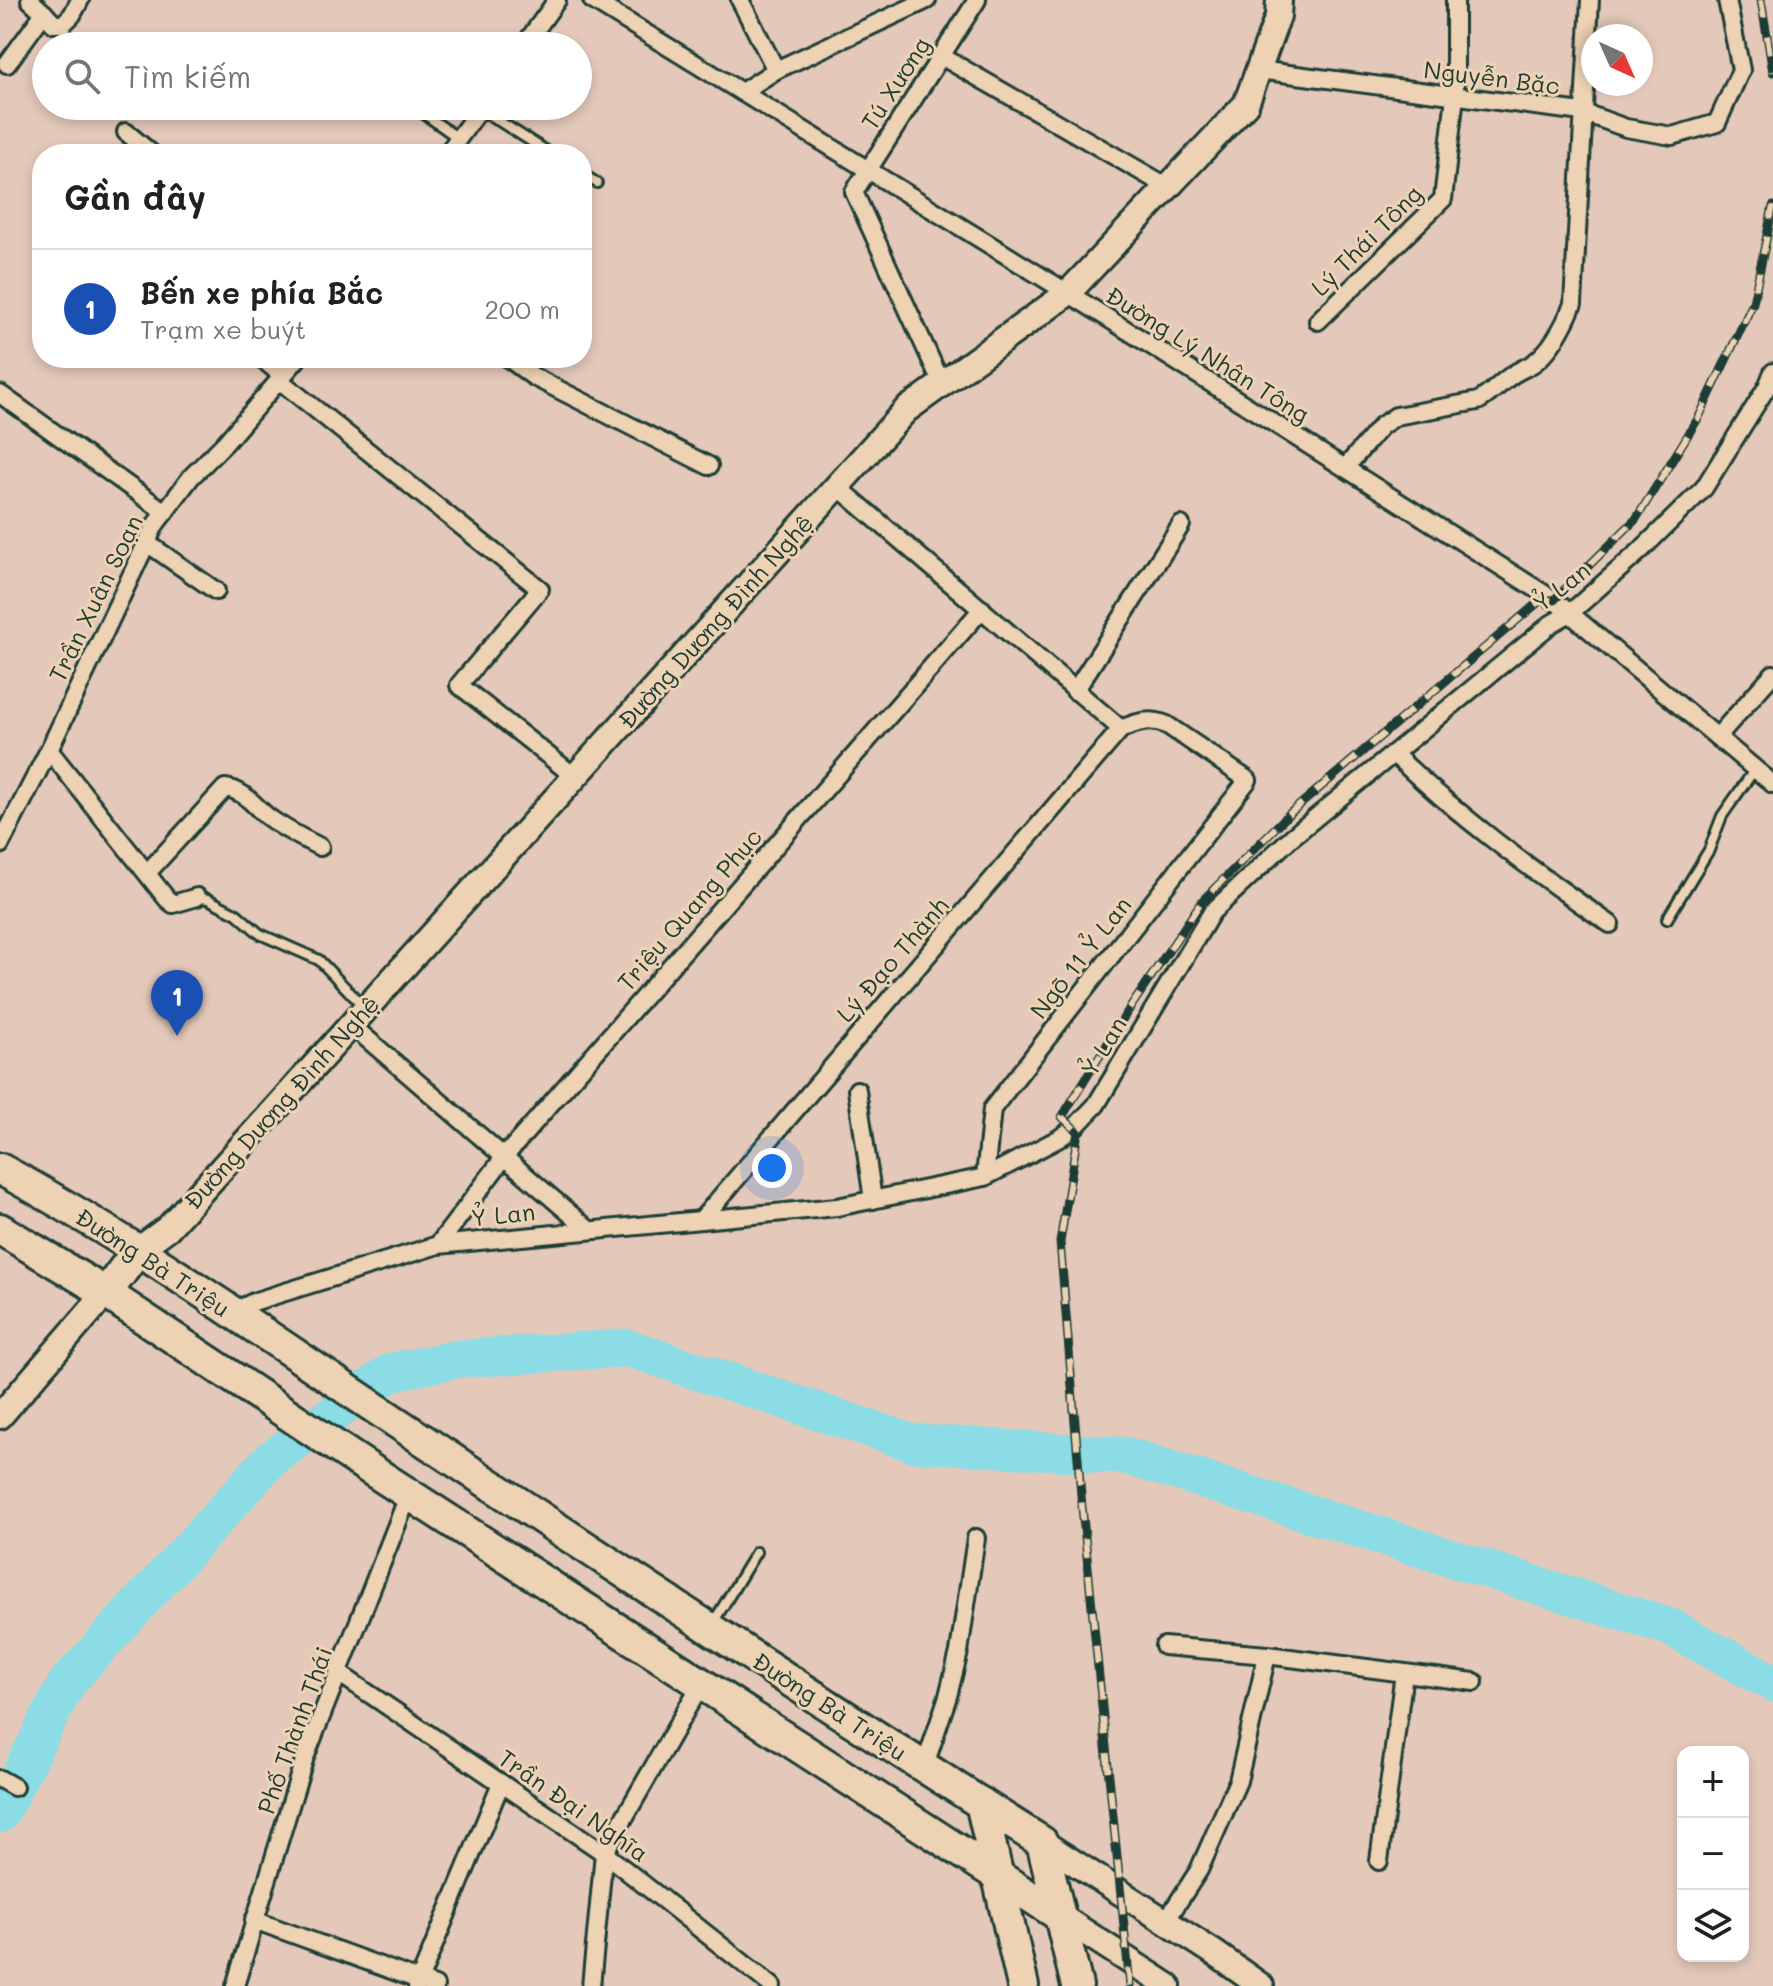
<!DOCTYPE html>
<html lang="vi">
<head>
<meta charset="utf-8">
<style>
	body { margin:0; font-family:Mali,sans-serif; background:#f6f6f6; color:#202124 }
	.controls { position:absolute; right:24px; bottom:24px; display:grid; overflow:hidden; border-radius:16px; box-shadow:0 4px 12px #0003 }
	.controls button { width:72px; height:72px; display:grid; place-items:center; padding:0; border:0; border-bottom:2px solid #e0e0e0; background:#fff; color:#202124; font:40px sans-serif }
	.compass { position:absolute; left:1581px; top:24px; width:72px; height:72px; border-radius:50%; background:#fff; box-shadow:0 4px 12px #0003; rotate:135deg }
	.you { position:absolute; left:772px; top:1168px; width:28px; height:28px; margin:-20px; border:6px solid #fff; border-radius:50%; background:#1a73e8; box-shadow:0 0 0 12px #1a73e833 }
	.badge { display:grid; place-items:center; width:52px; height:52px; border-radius:50%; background:#1a73e8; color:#fff; font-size:26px; font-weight:700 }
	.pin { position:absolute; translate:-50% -66px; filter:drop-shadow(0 2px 4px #0008) }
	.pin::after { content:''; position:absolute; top:42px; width:28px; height:24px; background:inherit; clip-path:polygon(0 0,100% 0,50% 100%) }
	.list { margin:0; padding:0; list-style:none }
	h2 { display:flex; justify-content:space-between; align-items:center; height:104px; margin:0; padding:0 32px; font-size:34px }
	h2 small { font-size:26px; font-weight:400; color:#757577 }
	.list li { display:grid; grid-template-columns:52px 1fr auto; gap:24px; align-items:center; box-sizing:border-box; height:120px; padding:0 32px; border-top:2px solid #e0e0e0 }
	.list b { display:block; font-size:30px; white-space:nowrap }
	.list p { margin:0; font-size:26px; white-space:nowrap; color:#757577 }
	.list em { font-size:26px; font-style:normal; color:#757577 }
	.icon { flex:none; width:44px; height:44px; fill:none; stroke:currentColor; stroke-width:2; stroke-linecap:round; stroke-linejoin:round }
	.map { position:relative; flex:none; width:1773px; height:1986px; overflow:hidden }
	.search { position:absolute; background:#fff; box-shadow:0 4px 12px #0003; left:32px; top:32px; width:560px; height:88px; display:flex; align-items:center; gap:20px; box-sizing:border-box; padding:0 28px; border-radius:44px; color:#757577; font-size:30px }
	.panel { position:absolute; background:#fff; box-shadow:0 4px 12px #0003; left:32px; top:144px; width:560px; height:224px; border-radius:32px }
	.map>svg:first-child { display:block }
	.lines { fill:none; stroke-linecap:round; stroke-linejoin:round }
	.river { stroke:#8bdce4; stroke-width:38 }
	.lane-casing { stroke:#1f3d34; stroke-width:14 }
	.street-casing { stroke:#1f3d34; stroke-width:22 }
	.secondary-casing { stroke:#1f3d34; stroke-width:30 }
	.highway-casing { stroke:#1f3d34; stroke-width:36 }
	.lane { stroke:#edd2b4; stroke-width:8 }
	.street { stroke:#edd2b4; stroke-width:16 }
	.secondary { stroke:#edd2b4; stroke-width:24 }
	.highway { stroke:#edd2b4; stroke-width:30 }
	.rail-casing { stroke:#1f3d34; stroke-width:9 }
	.rail { stroke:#edd2b4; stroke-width:6; stroke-dasharray:18; stroke-linecap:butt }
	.labels { text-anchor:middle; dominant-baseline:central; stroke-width:6; stroke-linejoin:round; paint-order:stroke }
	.street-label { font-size:24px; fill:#1f3d34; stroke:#edd2b4 }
</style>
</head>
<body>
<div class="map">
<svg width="1773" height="1986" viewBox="0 0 1773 1986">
	<rect width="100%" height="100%" fill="#e4c9ba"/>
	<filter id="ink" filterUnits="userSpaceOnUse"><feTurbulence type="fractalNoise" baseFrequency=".0125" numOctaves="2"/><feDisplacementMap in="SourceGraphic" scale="16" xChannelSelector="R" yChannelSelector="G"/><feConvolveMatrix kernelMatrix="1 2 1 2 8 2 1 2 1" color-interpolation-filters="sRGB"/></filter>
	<g filter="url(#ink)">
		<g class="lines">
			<path class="river" d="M0,1814L67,1683L270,1460L391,1372L457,1359L628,1348L913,1443L1127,1456L1670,1627L1773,1683"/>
			<defs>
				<g id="lane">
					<path d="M413,106L458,138"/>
					<path d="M480,109L551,154"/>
					<path d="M582,174L597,183"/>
					<path d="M197,897L208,899L237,914L260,934L319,960L363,1006"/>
					<path d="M1667,919L1709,850L1722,816L1755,769"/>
					<path d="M713,1623L756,1552"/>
				</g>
				<g id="street">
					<path d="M592,0L1068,293L1554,600L1773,784"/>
					<path d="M740,0L776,70"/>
					<path d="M44,13L54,24H63L72,15L80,0"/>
					<path d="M524,46L557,0"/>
					<path d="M941,56L1168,187"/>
					<path d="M7,64L44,13L30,0"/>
					<path d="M1258,70L1582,112L1626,128L1672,136L1717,123L1741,70L1727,0"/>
					<path d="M742,92L776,70L927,0"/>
					<path d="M126,132L152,154"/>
					<path d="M447,154L482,106"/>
					<path d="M1318,321L1443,199L1455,96V0"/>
					<path d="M261,358L283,376"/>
					<path d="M508,358L534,377L709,466"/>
					<path d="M279,380L540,589L459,685L574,776"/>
					<path d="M942,384L854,192L977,0"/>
					<path d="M0,394L165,512"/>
					<path d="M1345,468L1381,426L1396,416L1478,401C1490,395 1497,386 1508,378C1516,371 1527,368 1535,362C1553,348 1565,324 1573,304L1590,0"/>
					<path d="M837,486L1121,729"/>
					<path d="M147,543L216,591"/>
					<path d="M1075,691L1181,525"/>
					<path d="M1717,737L1773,674"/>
					<path d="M49,750L167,899L173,904L197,897"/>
					<path d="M1394,754C1460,818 1533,871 1610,924"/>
					<path d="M0,845L49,750L155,525L191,477L225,443L298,358"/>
					<path d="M147,873L225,788C244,790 254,806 268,817C284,829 302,838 320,847"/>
					<path d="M351,1025L589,1230"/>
					<path d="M857,1090L873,1200"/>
					<path d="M701,1220L1121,729C1138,722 1149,718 1167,725L1248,780L992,1109L985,1177"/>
					<path d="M438,1245L505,1156L982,609"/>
					<path d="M232,1312L256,1301L438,1245L837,1207L985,1177L1058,1139L1074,1128L1096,1105L1212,912L1292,837L1551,624L1570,613L1640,551L1704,488L1767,387L1773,372"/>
					<path d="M1164,1646L1267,1655L1474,1682"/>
					<path d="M340,1674L604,1853L772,1986"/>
					<path d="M924,1768L948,1696L959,1652L976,1538"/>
					<path d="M0,1779L14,1787"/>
					<path d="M1379,1861L1404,1673"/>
					<path d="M254,1920L435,1986"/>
					<path d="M1166,1921L1199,1870L1238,1781L1267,1655"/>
					<path d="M235,1986L304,1760L409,1494"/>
					<path d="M417,1986L501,1783"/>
					<path d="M591,1986L604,1853L701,1684"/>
				</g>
				<g id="secondary">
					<path d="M138,1250L168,1228L906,410L1068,293L1246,104L1278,16L1279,0"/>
					<path d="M0,1416L106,1293"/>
					<path d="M1042,1842L1213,1952L1261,1986"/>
					<path d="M1060,1916L1168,1986"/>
				</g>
				<g id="highway">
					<path d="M0,1169C139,1244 267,1337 399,1424C612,1565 826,1706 1042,1842L1077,1986"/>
					<path d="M0,1229L106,1293L367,1467L1060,1916"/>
					<path d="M106,1293L138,1250"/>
					<path d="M981,1803L1023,1986"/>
				</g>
			</defs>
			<use href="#lane" class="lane-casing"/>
			<use href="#street" class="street-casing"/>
			<use href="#secondary" class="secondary-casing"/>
			<use href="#highway" class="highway-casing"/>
			<use href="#lane" class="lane"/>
			<use href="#street" class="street"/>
			<use href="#secondary" class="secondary"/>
			<use href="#highway" class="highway"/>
			<defs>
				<g id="rail">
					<path d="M1761,0L1773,72"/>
					<path d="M1130,1986L1082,1507L1060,1242L1078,1132L1062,1117L1124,1017L1202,901L1289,814L1541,600H1554L1636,519L1699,417L1753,303L1773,206"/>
				</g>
			</defs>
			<use href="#rail" class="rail-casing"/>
			<use href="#rail" class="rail"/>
		</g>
	</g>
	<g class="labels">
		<g class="street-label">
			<text transform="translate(1492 77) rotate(7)">Nguyễn Bặc</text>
			<text transform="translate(895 83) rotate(-57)">Tú Xương</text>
			<text transform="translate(1366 240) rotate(-45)">Lý Thái Tông</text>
			<text transform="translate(1208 354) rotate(32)">Đường Lý Nhân Tông</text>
			<text transform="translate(1561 586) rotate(-38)">Ỷ Lan</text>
			<text transform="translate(95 598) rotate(-64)">Trần Xuân Soạn</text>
			<text transform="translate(715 621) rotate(-48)">Đường Dương Đình Nghệ</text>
			<text transform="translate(689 909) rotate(-49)">Triệu Quang Phục</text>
			<text transform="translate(1080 957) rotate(-52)">Ngõ 11 Ỷ Lan</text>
			<text transform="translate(892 959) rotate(-49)">Lý Đạo Thành</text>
			<text transform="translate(1103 1046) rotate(-59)">Ỷ Lan</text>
			<text transform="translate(281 1102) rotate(-48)">Đường Dương Đình Nghệ</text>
			<text transform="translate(503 1214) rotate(-6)">Ỷ Lan</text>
			<text transform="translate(153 1262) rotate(33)">Đường Bà Triệu</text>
			<text transform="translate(830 1706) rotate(33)">Đường Bà Triệu</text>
			<text transform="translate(294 1730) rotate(-70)">Phố Thành Thái</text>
			<text transform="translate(574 1805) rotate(35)">Trần Đại Nghĩa</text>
		</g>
	</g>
</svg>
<div class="controls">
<button>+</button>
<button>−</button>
<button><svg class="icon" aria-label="layers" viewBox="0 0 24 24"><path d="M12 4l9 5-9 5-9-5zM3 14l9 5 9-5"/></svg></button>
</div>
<svg class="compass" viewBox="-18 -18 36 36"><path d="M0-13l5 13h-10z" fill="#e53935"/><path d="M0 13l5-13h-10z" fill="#757577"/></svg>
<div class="you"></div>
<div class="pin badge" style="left:177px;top:1036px;background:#1a4fb4">1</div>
<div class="search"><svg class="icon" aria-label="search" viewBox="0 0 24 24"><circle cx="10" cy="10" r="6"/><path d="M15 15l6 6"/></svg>Tìm kiếm</div>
<section class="panel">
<h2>Gần đây<small></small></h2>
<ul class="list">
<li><span class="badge" style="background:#1a4fb4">1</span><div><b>Bến xe phía Bắc</b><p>Trạm xe buýt</p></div><em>200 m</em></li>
</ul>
</section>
</div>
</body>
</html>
